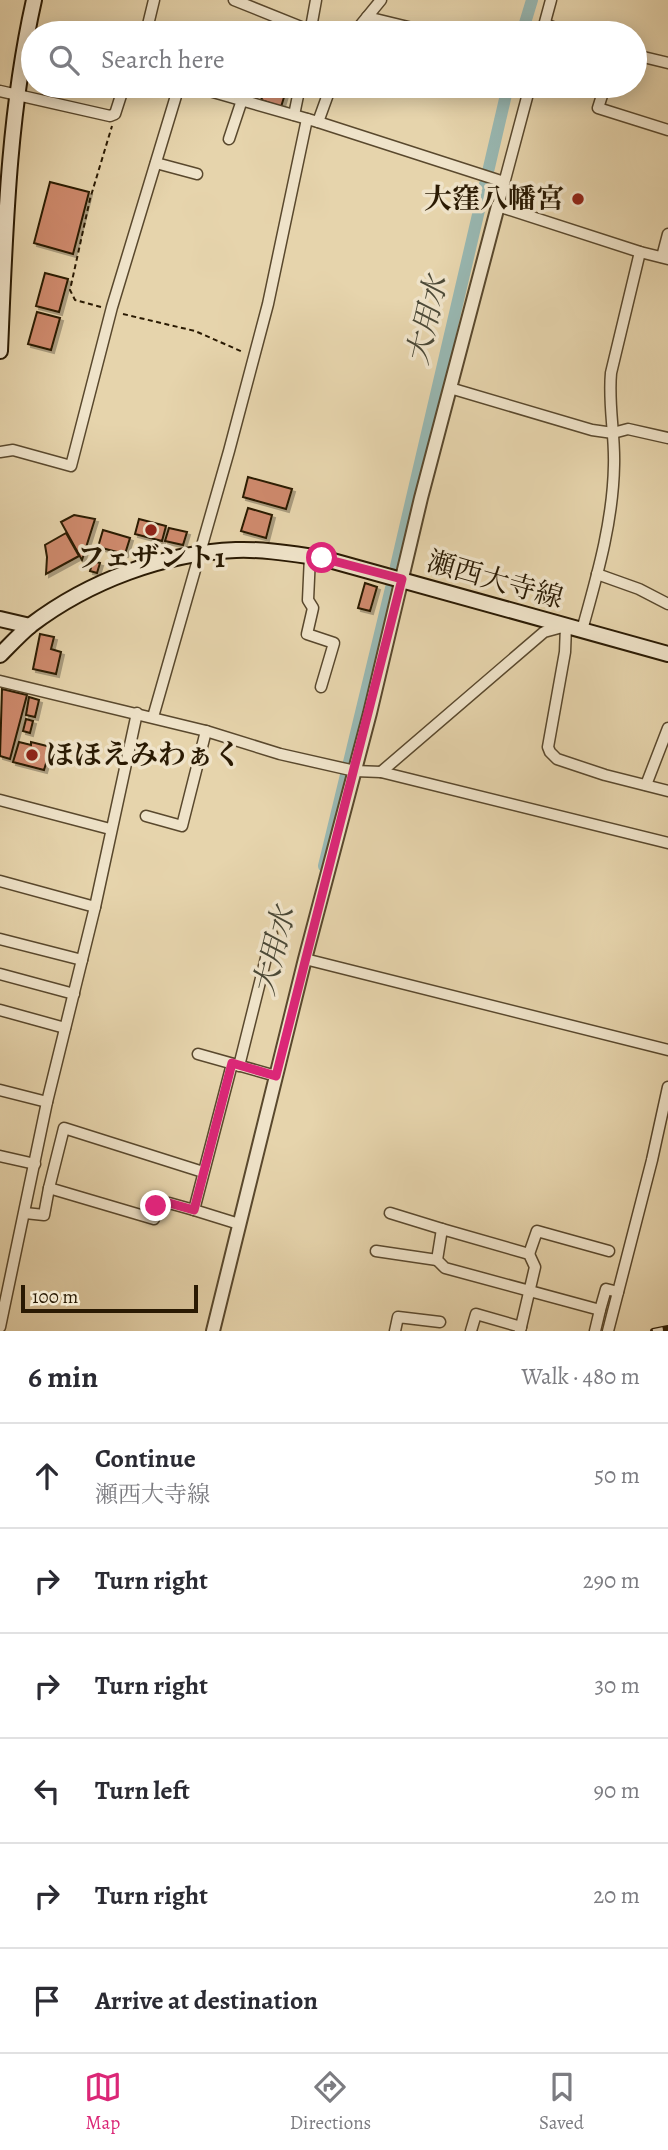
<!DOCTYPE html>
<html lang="en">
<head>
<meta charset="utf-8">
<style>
	body { margin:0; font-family:Alegreya,"Noto Serif JP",serif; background:#f7f7f7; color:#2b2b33 }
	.scale { position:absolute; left:21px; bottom:18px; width:177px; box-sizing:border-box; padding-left:7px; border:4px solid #2a1a03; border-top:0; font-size:19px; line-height:24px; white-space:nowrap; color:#2a1a03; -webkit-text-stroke:5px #efe3c9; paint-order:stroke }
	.stop { position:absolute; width:21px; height:21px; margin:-16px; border:5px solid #db2777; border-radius:50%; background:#fff }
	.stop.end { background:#db2777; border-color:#fff; box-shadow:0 2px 7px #0008 }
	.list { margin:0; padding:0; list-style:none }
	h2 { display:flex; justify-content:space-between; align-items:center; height:91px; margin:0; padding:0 28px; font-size:30px }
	h2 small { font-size:23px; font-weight:400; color:#7c7c81 }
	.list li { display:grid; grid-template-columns:46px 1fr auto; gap:21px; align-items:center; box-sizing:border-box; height:105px; padding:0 28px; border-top:2px solid #e1e1e2 }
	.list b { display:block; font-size:26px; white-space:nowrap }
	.list p { margin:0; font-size:23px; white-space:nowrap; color:#7c7c81 }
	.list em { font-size:23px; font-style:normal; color:#7c7c81 }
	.icon { flex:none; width:38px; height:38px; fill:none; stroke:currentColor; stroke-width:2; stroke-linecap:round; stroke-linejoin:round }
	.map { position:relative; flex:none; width:668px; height:1331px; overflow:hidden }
	.search { position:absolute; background:#fff; box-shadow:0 4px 18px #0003; left:21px; right:21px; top:21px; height:77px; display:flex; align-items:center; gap:18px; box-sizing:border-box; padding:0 24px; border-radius:38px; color:#7c7c81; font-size:26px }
	.sheet { height:721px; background:#fff }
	nav { display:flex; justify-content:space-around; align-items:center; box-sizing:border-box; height:98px; border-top:2px solid #e1e1e2; background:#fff; font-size:19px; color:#7c7c81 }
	nav a { display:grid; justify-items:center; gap:4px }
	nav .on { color:#db2777 }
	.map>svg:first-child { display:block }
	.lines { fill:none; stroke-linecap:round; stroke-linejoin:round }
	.canal { stroke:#98b7b1; stroke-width:12 }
	.building { fill:#cf8a6d; stroke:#2a1a03; stroke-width:2; filter:url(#shadow) }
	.minor-casing { stroke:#59482d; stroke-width:13 }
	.tertiary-casing { stroke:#59482d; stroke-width:16 }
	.secondary-casing { stroke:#2a1a03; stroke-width:18 }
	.path { stroke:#2a1a03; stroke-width:2; stroke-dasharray:5 3.5; stroke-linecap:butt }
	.minor { stroke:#efe3c9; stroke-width:10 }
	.tertiary { stroke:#efe3c9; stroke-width:12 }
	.secondary { stroke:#efe3c9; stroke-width:14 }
	.rail-casing { stroke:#2a1a03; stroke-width:6 }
	.rail { stroke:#efe3c9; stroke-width:3.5; stroke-dasharray:10; stroke-linecap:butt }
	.route { stroke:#db2777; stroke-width:9 }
	.poi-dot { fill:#8f2418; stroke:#efe3c9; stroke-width:2.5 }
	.labels { text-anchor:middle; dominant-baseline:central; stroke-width:7; stroke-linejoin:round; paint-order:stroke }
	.poi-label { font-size:28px; font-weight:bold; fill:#2a1a03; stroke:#efe3c9; text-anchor:end }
	.street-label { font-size:28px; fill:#2a1a03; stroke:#efe3c9 }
	.water-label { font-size:30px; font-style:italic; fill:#4b4937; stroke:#efe3c9 }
</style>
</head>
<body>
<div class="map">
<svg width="668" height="1331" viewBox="0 0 668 1331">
	<defs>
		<filter id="shadow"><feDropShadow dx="3" dy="3" stdDeviation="0" flood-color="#0004"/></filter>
	</defs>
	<rect width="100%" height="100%" fill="#e6d4ac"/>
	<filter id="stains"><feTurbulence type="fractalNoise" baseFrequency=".00286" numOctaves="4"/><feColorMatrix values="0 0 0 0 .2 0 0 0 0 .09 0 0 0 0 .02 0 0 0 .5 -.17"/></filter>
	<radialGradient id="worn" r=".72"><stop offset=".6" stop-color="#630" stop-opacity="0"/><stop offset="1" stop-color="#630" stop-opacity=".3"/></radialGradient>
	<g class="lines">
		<g class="canal">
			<path d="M522,33L532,0"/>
			<path d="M396,566L508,86"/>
			<path d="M324,866L392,584"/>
		</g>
	</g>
	<g class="building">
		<path d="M266,88L285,94L281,107L261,100Z"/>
		<path d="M50,182L89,192L73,254L34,243Z"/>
		<path d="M45,273L68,279L59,312L36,306Z"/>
		<path d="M37,312L60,318L51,350L28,344Z"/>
		<path d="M248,477L292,489L286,509L243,497Z"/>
		<path d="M248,508L272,515L266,538L241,531Z"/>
		<path d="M74,515L95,519L82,560L61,522Z"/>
		<path d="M139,519L166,526L162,541L135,534Z"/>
		<path d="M169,528L187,532L183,545L165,541Z"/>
		<path d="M103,530L130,538L125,554L98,547Z"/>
		<path d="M66,533L79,556L46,574L47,557L45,545Z"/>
		<path d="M93,561L100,563L97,573L90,571Z"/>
		<path d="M365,583L377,587L370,611L358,608Z"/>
		<path d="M40,634L54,637L51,649L61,652L56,674L33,669Z"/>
		<path d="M2,689L27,695L10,759L0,756Z"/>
		<path d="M29,697L39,700L35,717L26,715Z"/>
		<path d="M26,719L33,721L30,733L23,731Z"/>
		<path d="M19,742L31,745V742L51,747L44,770L13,762Z"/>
	</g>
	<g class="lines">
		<defs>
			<g id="minor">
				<path d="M234,0L311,31"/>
				<path d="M367,17L433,33"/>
				<path d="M545,24L569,33"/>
				<path d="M146,33L154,0"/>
				<path d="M310,33L316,0"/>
				<path d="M354,33L381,0"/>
				<path d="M542,33L551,0"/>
				<path d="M635,55L668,63"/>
				<path d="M192,86L318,122L504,182"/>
				<path d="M530,86L498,206L640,252L668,259"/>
				<path d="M605,86L598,108L668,130"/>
				<path d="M0,91L110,116L115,114L124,86"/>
				<path d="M294,115L300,86"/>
				<path d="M318,122L331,86"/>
				<path d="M229,139L242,100"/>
				<path d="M156,163L197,174"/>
				<path d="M662,257L668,234"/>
				<path d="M450,388L592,430L613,433L628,429L668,438"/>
				<path d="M0,452L13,450L71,466L112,307L179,86"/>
				<path d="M310,556L308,600L313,608L307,634L334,643L321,687"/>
				<path d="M597,574L639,589L668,604"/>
				<path d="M582,630C597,576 613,522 614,465C615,434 608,404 611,373L640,252"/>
				<path d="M0,681L206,731L280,754L355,771L381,772L668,843"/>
				<path d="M153,717L229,451L268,304L307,119"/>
				<path d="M381,772L544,632L566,626L565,652L548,747L550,752L557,759L605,775L668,791"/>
				<path d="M646,785L668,728"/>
				<path d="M0,800L110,829"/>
				<path d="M146,816L182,826L206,731"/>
				<path d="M0,881L95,907"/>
				<path d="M0,939L82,960"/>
				<path d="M305,959L668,1050"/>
				<path d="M0,974L74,994"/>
				<path d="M0,1010L65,1028"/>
				<path d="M198,1054L276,1076"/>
				<path d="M232,1064L194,1210L239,1224"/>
				<path d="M239,1066L272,934"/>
				<path d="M0,1090L47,1102"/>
				<path d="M0,1156L35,1164"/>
				<path d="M194,1210L169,1203L156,1206L154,1219L49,1188L64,1128L203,1172"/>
				<path d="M25,1213L44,1215L49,1188"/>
				<path d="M390,1213L442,1229"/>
				<path d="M376,1251L437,1260"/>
				<path d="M529,1254L537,1231L609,1251"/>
				<path d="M600,1310L606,1289L618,1292"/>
				<path d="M0,1327L47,1102L95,907L137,713"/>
				<path d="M395,1331L398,1317L440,1322"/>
				<path d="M471,1331L476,1314L521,1327"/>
				<path d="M520,1331L535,1267L529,1254L442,1229L437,1260L445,1268L600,1310L595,1331"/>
				<path d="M608,1331L652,1160L668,1087"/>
			</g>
			<path id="tertiary" d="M213,1331L305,959L370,713L421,498L498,206"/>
			<g id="secondary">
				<path d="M0,351C5,234 8,115 34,0"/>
				<path d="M0,619L30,626"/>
				<path d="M0,655C10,645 20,634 31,625C89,581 164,553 236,550C265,549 293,554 322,558L668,654"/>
			</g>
		</defs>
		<use href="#minor" class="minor-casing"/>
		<use href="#tertiary" class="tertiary-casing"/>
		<use href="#secondary" class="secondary-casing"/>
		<g class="path">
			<path d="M101,307L75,300L70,290L90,199L112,126"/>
			<path d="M123,314L195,331L243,352"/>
		</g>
		<use href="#minor" class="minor"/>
		<use href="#tertiary" class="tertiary"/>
		<use href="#secondary" class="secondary"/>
		<defs>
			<path id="rail" d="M653,1331L668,1328"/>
		</defs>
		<use href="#rail" class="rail-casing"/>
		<use href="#rail" class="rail"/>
	</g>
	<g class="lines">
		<path class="route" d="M156,1206L169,1203L194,1210L232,1063L276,1076L402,579L322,558"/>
	</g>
	<g class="poi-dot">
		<circle cx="578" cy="199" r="7"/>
		<circle cx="151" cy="530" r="7"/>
		<circle cx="32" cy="755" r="7"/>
	</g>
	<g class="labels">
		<g class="poi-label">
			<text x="564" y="199">大窪八幡宮</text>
			<text x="151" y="558" text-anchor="middle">フェザント1</text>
			<text x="46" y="755" text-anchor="start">ほほえみわぁく</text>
		</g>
		<g class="street-label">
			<text transform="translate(495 580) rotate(16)">瀬西大寺線</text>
		</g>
		<g class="water-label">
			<text transform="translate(427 320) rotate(-77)">大用水</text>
			<text transform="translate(274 951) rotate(-76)">大用水</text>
		</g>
	</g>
	<rect width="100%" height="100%" filter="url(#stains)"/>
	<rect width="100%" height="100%" fill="url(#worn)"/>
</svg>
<div class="scale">100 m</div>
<div class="stop" style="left:322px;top:558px"></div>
<div class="stop end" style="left:156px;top:1206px"></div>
<div class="search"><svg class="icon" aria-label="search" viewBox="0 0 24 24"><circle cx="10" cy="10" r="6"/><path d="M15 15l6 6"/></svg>Search here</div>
</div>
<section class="sheet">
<h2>6 min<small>Walk · 480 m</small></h2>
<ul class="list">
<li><svg class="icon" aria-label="ahead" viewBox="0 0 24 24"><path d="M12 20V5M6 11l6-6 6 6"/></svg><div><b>Continue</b><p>瀬西大寺線</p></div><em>50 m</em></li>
<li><svg class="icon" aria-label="right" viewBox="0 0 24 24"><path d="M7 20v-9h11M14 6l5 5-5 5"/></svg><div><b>Turn right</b></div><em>290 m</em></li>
<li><svg class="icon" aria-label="right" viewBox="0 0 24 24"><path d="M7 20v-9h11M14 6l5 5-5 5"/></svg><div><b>Turn right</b></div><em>30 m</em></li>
<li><svg class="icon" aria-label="left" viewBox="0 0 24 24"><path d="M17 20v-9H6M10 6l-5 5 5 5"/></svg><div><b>Turn left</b></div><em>90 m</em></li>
<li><svg class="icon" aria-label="right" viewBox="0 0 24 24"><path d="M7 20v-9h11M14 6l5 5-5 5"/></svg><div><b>Turn right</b></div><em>20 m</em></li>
<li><svg class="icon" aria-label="arrive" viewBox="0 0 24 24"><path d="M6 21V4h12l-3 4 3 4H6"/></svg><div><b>Arrive at destination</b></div></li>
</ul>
</section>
<nav>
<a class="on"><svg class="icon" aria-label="map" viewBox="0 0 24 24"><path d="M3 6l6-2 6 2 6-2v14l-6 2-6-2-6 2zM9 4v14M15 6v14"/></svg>Map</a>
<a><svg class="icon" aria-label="directions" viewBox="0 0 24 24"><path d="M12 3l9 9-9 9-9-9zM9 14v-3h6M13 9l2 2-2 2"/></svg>Directions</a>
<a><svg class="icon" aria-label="saved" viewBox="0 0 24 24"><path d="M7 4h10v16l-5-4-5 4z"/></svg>Saved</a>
</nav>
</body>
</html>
